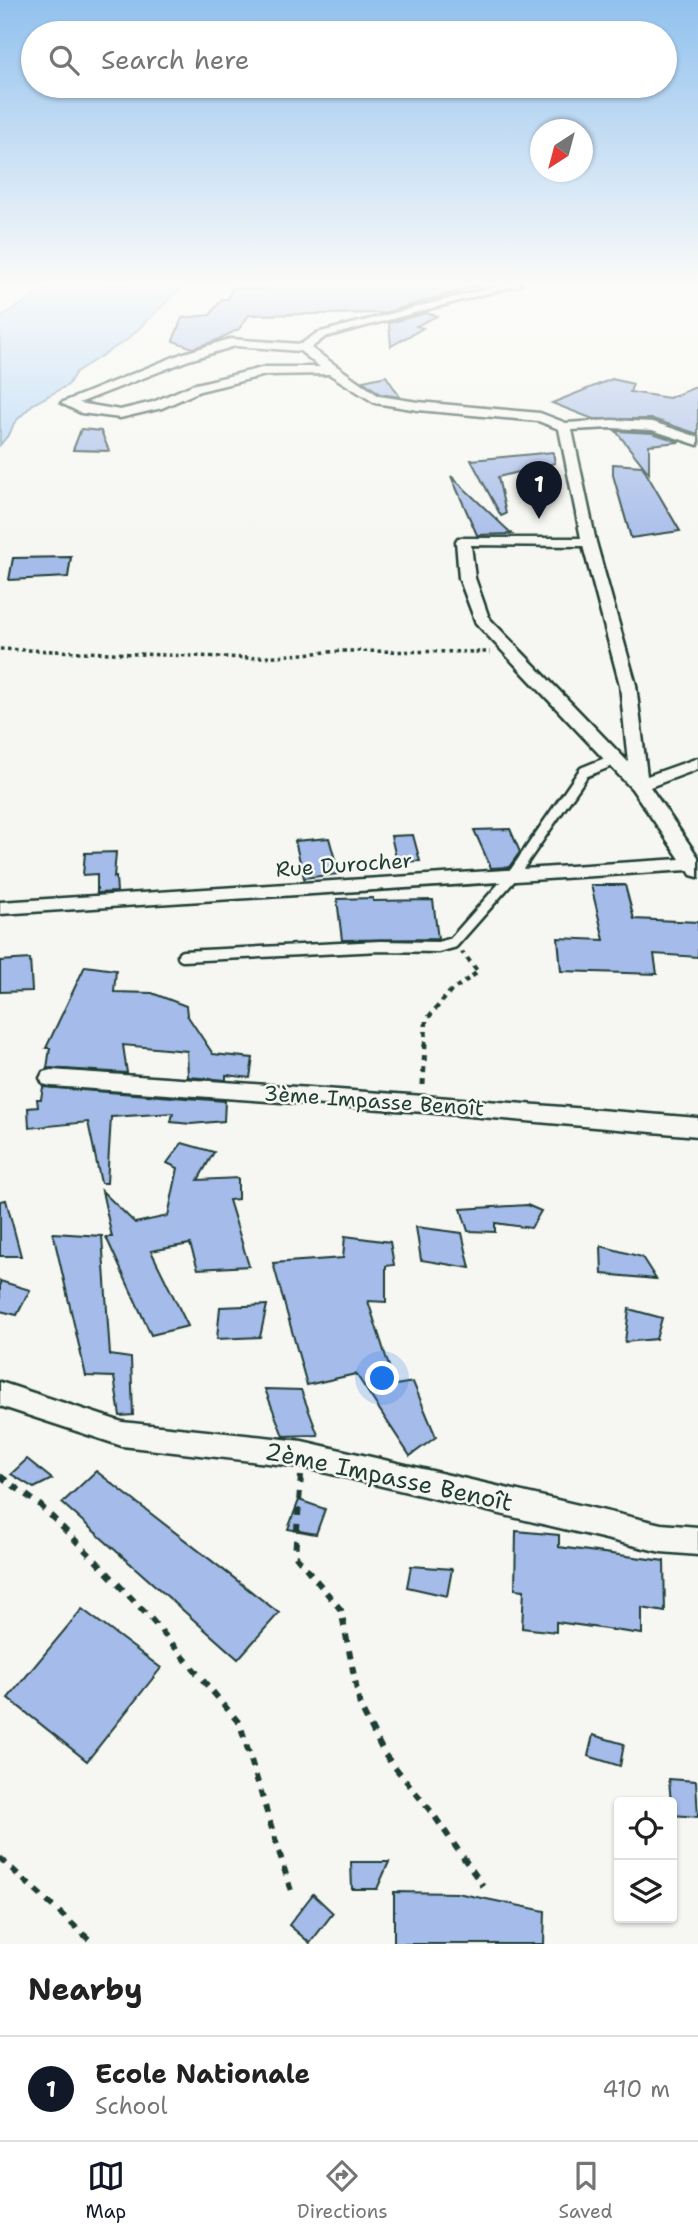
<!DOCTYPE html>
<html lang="en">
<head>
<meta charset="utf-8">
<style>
	body { margin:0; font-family:"Shantell Sans",sans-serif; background:#f2f2f2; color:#222 }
	.controls { position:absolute; right:21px; bottom:21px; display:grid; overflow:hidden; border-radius:7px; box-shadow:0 2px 5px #0004 }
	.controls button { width:63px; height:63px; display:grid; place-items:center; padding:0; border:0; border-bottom:2px solid #e0e0e0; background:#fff; color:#222; font:35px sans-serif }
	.compass { position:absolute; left:530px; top:119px; width:63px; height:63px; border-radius:50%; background:#fff; box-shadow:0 2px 5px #0004; rotate:216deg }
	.you { position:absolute; left:383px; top:1379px; width:24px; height:24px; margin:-18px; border:5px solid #fff; border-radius:50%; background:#1a73e8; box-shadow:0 0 0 10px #1a73e833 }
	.badge { display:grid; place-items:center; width:46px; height:46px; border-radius:50%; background:#111827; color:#fff; font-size:23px; font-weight:700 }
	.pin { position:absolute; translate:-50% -58px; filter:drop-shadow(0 2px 4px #0008) }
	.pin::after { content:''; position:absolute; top:37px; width:24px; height:21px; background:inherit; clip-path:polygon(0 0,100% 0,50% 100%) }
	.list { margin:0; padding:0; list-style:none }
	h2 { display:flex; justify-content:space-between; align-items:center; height:91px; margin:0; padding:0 28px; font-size:30px }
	h2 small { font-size:23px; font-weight:400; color:#767676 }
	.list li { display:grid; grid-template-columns:46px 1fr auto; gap:21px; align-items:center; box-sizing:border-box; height:105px; padding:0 28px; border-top:2px solid #e0e0e0 }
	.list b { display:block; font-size:26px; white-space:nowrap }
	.list p { margin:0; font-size:23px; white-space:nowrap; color:#767676 }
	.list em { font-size:23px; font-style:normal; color:#767676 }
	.icon { flex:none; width:38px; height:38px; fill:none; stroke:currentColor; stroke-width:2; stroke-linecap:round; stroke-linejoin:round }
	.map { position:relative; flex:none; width:698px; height:1944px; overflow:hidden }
	.search { position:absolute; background:#fff; box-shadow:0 2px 5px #0004; left:21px; right:21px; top:21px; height:77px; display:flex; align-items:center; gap:18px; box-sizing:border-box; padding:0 24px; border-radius:38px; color:#767676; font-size:26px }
	.sheet { height:196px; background:#fff }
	nav { display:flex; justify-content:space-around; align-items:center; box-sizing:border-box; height:98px; border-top:2px solid #e0e0e0; background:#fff; font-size:19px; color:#767676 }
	nav a { display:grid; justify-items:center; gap:4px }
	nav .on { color:#111827 }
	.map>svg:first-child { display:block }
	.water { fill:#afd4f8; stroke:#7598aa; stroke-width:2 }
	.building { fill:#a5bbe9; stroke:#1f3d34; stroke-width:2 }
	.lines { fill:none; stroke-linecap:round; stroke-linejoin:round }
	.service-casing { stroke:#1f3d34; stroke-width:15 }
	.minor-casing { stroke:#1f3d34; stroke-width:5 }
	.path-far3 { stroke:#1f3d34; stroke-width:3.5; stroke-dasharray:3.5 3.5; stroke-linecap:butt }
	.path-far2 { stroke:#1f3d34; stroke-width:4.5; stroke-dasharray:5 5; stroke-linecap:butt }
	.path-far1 { stroke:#1f3d34; stroke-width:5; stroke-dasharray:6 6; stroke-linecap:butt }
	.path { stroke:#1f3d34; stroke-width:6; stroke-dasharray:8 8; stroke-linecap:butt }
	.service { stroke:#f6f6f2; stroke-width:10 }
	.minor { fill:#f6f6f2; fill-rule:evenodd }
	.labels { text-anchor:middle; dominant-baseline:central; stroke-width:5; stroke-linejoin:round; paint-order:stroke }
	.street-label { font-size:21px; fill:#1f3d34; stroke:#f6f6f2 }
	.near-street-label { font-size:24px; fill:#1f3d34; stroke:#f6f6f2 }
</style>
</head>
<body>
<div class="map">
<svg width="698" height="1944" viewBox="0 0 698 1944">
	<rect width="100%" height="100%" fill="#f6f6f2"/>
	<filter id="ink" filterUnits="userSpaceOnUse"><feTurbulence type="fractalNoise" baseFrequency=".0143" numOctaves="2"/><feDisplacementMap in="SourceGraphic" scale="14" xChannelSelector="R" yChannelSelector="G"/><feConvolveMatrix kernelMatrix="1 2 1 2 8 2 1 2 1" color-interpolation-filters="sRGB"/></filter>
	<g filter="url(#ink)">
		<path class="water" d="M56,284H185L128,339L76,372L68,385L33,404L14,423L10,433L0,445V317Z"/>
		<g class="building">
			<path d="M266,284H477V286L384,313L249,315L239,329L215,341L193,348L173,341L182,318L210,315L222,299H228L232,288L266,289Z"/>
			<path d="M426,313L437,316L416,326L423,328L391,346L389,323Z"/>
			<path d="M386,376L400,397L380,394L363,381Z"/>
			<path d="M612,379L633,384L630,392L669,398L698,386V434L653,419H593L552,403Z"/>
			<path d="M81,429L101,431L109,451L73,450Z"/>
			<path d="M616,431L652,433L680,442L649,445V473Z"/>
			<path d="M553,452L555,463L498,477L506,514L501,516L471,460Z"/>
			<path d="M613,464L642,466L680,531L631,538L613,475Z"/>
			<path d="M451,476L512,534L477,535Z"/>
			<path d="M71,557L68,577L9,580L13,558Z"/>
			<path d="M510,829L520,852L509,867L491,868L474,830Z"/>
			<path d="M413,835L420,861L397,862L391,836Z"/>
			<path d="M329,838L339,874L304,878L295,841Z"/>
			<path d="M116,852L114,877H116L117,892L97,893V874L83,875L85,853Z"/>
			<path d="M591,885H625L634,919L698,922V957L654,954L657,974L561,971L558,938L604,940Z"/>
			<path d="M373,898V901L433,900L438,939L342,940L337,899Z"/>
			<path d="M30,959L32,991L0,992V961Z"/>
			<path d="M85,966L116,970L114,992L152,993L186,1006L187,1015L213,1054L253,1058L250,1078L226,1075V1080L188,1077L187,1051L123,1045L127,1073L47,1068L50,1048H46Z"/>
			<path d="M43,1087L225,1101L224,1121L191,1124L171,1122L173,1113L111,1117L107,1183H101L88,1122L29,1128L28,1108L38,1107L37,1099H41Z"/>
			<path d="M182,1143L214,1152L198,1180L238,1178V1199L229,1200L249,1266L198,1269L190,1244L151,1251L188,1326L151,1335L106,1237H112L102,1191L135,1223L168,1216L178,1168L167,1163Z"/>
			<path d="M6,1200L21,1256H0V1201Z"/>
			<path d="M527,1205L541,1211L531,1228L495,1223V1232L468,1231L461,1209Z"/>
			<path d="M416,1227L462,1233L470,1268L421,1260Z"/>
			<path d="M53,1233L102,1236L110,1355L131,1358L133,1415L120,1416L114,1377L86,1376Z"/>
			<path d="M345,1236L390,1242L394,1265L386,1266V1302L368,1301L395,1385L413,1382L436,1437L410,1456L356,1374L307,1385L273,1263L343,1258Z"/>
			<path d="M601,1246L642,1257L656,1279L602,1274Z"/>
			<path d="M0,1281L30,1290L17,1315L0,1311Z"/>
			<path d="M267,1305L260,1337L217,1339L220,1307Z"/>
			<path d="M629,1309L662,1318L656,1339L625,1342Z"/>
			<path d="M265,1389L301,1390L318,1435L283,1436Z"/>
			<path d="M27,1459L52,1479L34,1488L11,1474Z"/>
			<path d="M96,1471L279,1613L238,1659L62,1503Z"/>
			<path d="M299,1500L325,1509L316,1534L288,1529Z"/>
			<path d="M516,1531L559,1535V1547L664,1561L665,1612L642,1608V1634L556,1622V1632L522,1628L524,1590L515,1589Z"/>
			<path d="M411,1566L452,1569L447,1596L407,1587Z"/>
			<path d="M82,1609L161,1668L87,1761L8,1698Z"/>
			<path d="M593,1735L624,1744L620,1766L588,1756Z"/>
			<path d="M669,1779L696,1781L698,1817L672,1815Z"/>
			<path d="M351,1862H389L377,1889H352Z"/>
			<path d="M394,1892L457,1893L545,1911L544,1944H394Z"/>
			<path d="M313,1894L333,1913L310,1943L289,1925Z"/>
		</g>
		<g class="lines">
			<defs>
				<path id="service" d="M183,956L380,946L438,947L453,943L513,875L584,772L616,759"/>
				<g id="minor">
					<path d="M505,284H522L325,337L311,348L379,396L418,402L540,413L566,423L612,420L653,422L698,437V445L652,430L612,428L572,430L596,542L636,685L647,776L698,758V769L650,787L698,857V877L691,875L688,870L0,914V902L680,859L632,789L476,623L459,578L456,541L458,538H581L559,429L538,421L418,410L375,403L329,374L266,375L200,391L162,408L120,418L81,413L61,403L181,354L230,339L301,344L317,333ZM235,346L300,351L320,367H266L192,385L153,402L120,410L79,403L189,360ZM471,545L583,546L620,685L628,762L489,618L475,578Z"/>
					<path d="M51,1070L424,1096L698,1118V1136L424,1112L51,1086L43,1084L40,1078L43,1072Z"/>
					<path d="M0,1382L122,1422L302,1441L661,1524L698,1527V1555L661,1552L302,1467L122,1446L0,1406Z"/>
				</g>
			</defs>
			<use href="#service" class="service-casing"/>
			<use href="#minor" class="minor-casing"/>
			<path class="path-far3" d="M0,649L250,658L342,651L490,652"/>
			<path class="path-far2" d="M425,1046L426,1020L451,991L478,972L462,952"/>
			<path class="path-far1" d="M423,1085L425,1044"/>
			<g class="path">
				<path d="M0,1476L40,1505L97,1562L152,1620L240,1724L291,1891"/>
				<path d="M301,1476L295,1555L341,1610L360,1706L385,1755L433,1814L483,1886"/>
				<path d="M0,1858L94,1944"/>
			</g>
			<use href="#service" class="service"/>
			<use href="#minor" class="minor"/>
		</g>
	</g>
	<linearGradient id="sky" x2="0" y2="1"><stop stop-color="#91c1ee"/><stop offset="0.51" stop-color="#fbfbf9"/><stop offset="1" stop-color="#fbfbf9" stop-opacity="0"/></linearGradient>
	<rect width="698" height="556" fill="url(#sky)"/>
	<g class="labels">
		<g class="street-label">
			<text transform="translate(344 865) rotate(-4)">Rue Durocher</text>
			<text transform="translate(374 1101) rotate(4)">3ème Impasse Benoît</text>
		</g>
		<g class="near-street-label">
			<text transform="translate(389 1477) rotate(12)">2ème Impasse Benoît</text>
		</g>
	</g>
</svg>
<div class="controls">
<button><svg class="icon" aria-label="locate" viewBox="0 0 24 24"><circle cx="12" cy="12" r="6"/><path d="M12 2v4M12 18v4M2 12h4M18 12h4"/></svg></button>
<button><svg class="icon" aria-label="layers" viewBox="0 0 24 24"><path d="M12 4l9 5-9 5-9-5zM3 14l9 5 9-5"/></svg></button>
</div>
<svg class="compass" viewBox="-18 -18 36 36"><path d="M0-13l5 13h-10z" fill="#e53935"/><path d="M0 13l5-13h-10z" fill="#767676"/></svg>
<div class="you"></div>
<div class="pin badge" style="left:539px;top:519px">1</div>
<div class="search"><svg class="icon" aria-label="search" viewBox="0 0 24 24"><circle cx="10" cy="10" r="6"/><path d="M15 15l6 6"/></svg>Search here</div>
</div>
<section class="sheet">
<h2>Nearby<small></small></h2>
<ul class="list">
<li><span class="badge">1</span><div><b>Ecole Nationale</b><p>School</p></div><em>410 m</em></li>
</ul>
</section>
<nav>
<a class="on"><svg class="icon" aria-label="map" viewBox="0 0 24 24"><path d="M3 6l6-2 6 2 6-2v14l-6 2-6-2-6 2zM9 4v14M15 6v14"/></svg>Map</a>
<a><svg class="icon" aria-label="directions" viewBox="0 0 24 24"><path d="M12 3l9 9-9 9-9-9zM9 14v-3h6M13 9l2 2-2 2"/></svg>Directions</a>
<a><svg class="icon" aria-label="saved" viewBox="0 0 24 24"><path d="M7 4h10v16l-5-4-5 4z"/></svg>Saved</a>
</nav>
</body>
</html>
